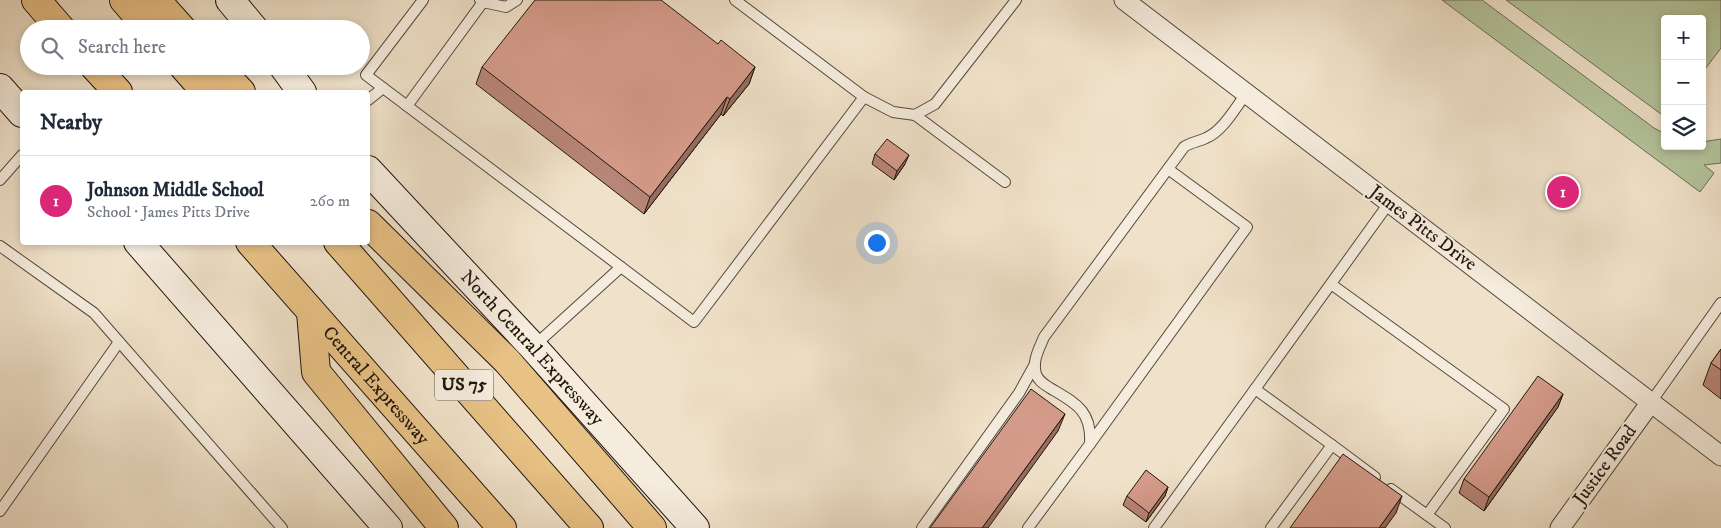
<!DOCTYPE html>
<html lang="en">
<head>
<meta charset="utf-8">
<style>
	body { margin:0; font-family:"IM FELL DW Pica",serif; background:#f6f6f7; color:#1f2937 }
	.controls { position:absolute; right:15px; top:15px; display:grid; overflow:hidden; border-radius:5px; box-shadow:0 2px 8px #0003 }
	.controls button { width:45px; height:45px; display:grid; place-items:center; padding:0; border:0; border-bottom:1px solid #e0e1e3; background:#fff; color:#1f2937; font:25px sans-serif }
	.you { position:absolute; left:876px; top:242px; width:18px; height:18px; margin:-12px; border:4px solid #fff; border-radius:50%; background:#1a73e8; box-shadow:0 0 0 8px #1a73e833 }
	.badge { display:grid; place-items:center; width:32px; height:32px; border-radius:50%; background:#db2777; color:#fff; font-size:16px; font-weight:700 }
	.pin { position:absolute; translate:-50% -50%; border:2px solid #fff; box-shadow:0 1px 5px #0006 }
	.list { margin:0; padding:0; list-style:none }
	h2 { display:flex; justify-content:space-between; align-items:center; height:65px; margin:0; padding:0 20px; font-size:21px }
	h2 small { font-size:16px; font-weight:400; color:#747a83 }
	.list li { display:grid; grid-template-columns:32px 1fr auto; gap:15px; align-items:center; box-sizing:border-box; height:90px; padding:0 20px; border-top:1px solid #e0e1e3 }
	.list b { display:block; font-size:19px; white-space:nowrap }
	.list p { margin:0; font-size:16px; white-space:nowrap; color:#747a83 }
	.list em { font-size:16px; font-style:normal; color:#747a83 }
	.icon { flex:none; width:28px; height:28px; fill:none; stroke:currentColor; stroke-width:2; stroke-linecap:round; stroke-linejoin:round }
	.map { position:relative; flex:none; width:1721px; height:528px; overflow:hidden }
	.search { position:absolute; background:#fff; box-shadow:0 2px 8px #0003; left:20px; top:20px; width:350px; height:55px; display:flex; align-items:center; gap:12px; box-sizing:border-box; padding:0 18px; border-radius:28px; color:#747a83; font-size:19px }
	.panel { position:absolute; background:#fff; box-shadow:0 2px 8px #0003; left:20px; top:90px; width:350px; height:155px; border-radius:5px }
	.map>svg:first-child { display:block }
	.green { fill:#b4c49b; stroke:#6a6c54 }
	.lines { fill:none; stroke-linecap:round; stroke-linejoin:round }
	.service-casing { stroke:#54483c; stroke-width:12 }
	.minor-casing { stroke:#54483c; stroke-width:21 }
	.secondary-casing { stroke:#20140d; stroke-width:30 }
	.motorway-casing { stroke:#20140d; stroke-width:30 }
	.service { stroke:#f5ecdd; stroke-width:10 }
	.minor { stroke:#f5ecdd; stroke-width:19 }
	.secondary { stroke:#f5ecdd; stroke-width:28 }
	.motorway { stroke:#e8c185; stroke-width:28 }
	.wall { fill:#b88678; stroke:#20140d }
	.shaded-wall { fill:#966d61; stroke:#20140d }
	.building { fill:#d69c8b; stroke:#20140d }
	.labels { text-anchor:middle; dominant-baseline:central; stroke-width:4.5; stroke-linejoin:round; paint-order:stroke }
	.shield { fill:#f5ecdd; stroke:#60554b; stroke-width:1 }
	.shield-label { font-size:18px; font-weight:bold; fill:#20140d }
	.street-label { font-size:19px; fill:#20140d; stroke:#f5ecdd }
</style>
</head>
<body>
<div class="map">
<svg width="1721" height="528" viewBox="0 0 1721 528">
	<rect width="100%" height="100%" fill="#f0e2ca"/>
	<filter id="stains"><feTurbulence type="fractalNoise" baseFrequency=".004" numOctaves="4"/><feColorMatrix values="0 0 0 0 .2 0 0 0 0 .09 0 0 0 0 .02 0 0 0 .5 -.17"/></filter>
	<radialGradient id="worn" r=".72"><stop offset=".6" stop-color="#630" stop-opacity="0"/><stop offset="1" stop-color="#630" stop-opacity=".3"/></radialGradient>
	<g class="green">
		<path d="M1442,0H1482L1654,128L1665,134V146H1702V142L1721,139V163L1704,165L1714,173L1700,192Z"/>
		<path d="M1506,0H1721V48L1702,73V19H1665V117Z"/>
	</g>
	<g class="lines">
		<defs>
			<g id="service">
				<path d="M423,0L366,75L694,322L864,97"/>
				<path d="M480,0L483,2L506,7L517,0"/>
				<path d="M735,0L864,97L893,112L915,115L935,104L1016,0"/>
				<path d="M368,100L383,88"/>
				<path d="M407,106L483,2"/>
				<path d="M915,115L1005,182"/>
				<path d="M0,180L22,155"/>
				<path d="M0,246L94,313L282,528"/>
				<path d="M1331,284L1504,409L1427,515"/>
				<path d="M534,346L621,267"/>
				<path d="M1255,389L1389,203"/>
				<path d="M1651,402L1721,303"/>
				<path d="M1090,444L1247,227L1168,169"/>
				<path d="M1332,445L1375,477"/>
				<path d="M1391,489L1445,528"/>
				<path d="M0,511L119,342"/>
				<path d="M922,528L1019,393L1035,364"/>
				<path d="M1028,528L1090,444C1092,410 1075,403 1050,388C1044,384 1038,381 1036,374C1032,361 1039,349 1044,337L1184,147C1191,142 1198,142 1206,138C1223,131 1235,108 1246,94"/>
				<path d="M1154,528L1255,389L1332,445L1271,528"/>
			</g>
			<g id="minor">
				<path d="M1124,0L1721,456"/>
				<path d="M1560,528L1651,402"/>
			</g>
			<g id="secondary">
				<path d="M230,0L254,29"/>
				<path d="M283,66L302,92"/>
				<path d="M0,88L22,113"/>
				<path id="s1" d="M368,170L533,347L695,528"/>
				<path d="M138,242L388,528"/>
			</g>
			<g id="motorway">
				<path d="M36,0L61,29"/>
				<path d="M124,0L149,29"/>
				<path d="M156,0L182,29"/>
				<path d="M94,66L118,92"/>
				<path d="M183,66L206,92"/>
				<path d="M216,66L241,92"/>
				<path d="M368,224L507,361L652,528"/>
				<path id="s2" d="M250,242L502,528"/>
				<path d="M338,242L589,528"/>
				<path d="M311,312L316,372L444,528"/>
			</g>
		</defs>
		<use href="#service" class="service-casing"/>
		<use href="#minor" class="minor-casing"/>
		<use href="#secondary" class="secondary-casing"/>
		<use href="#motorway" class="motorway-casing"/>
		<use href="#service" class="service"/>
		<use href="#minor" class="minor"/>
		<use href="#secondary" class="secondary"/>
		<use href="#motorway" class="motorway"/>
	</g>
	<g class="wall">
		<path d="M718,44L755,67L749,84L723,116L721,114L644,214L476,84L482,67Z"/>
		<path d="M875,154L905,164L894,180L872,164Z"/>
		<path d="M1721,349V399L1703,385L1711,363Z"/>
		<path d="M1563,394L1558,407L1484,511L1459,493L1464,479Z"/>
		<path d="M1168,487L1165,496L1146,522L1123,505L1127,496Z"/>
	</g>
	<g class="shaded-wall">
		<path d="M755,67L749,84L723,116L730,99Z"/>
		<path d="M727,97L721,114L644,214L650,197Z"/>
		<path d="M909,155L905,164L894,180L897,171Z"/>
		<path d="M1563,394L1558,407L1484,511L1489,497Z"/>
		<path d="M1065,414L1058,431L988,528H982Z"/>
		<path d="M1168,487L1165,496L1146,522L1149,513Z"/>
		<path d="M1402,496L1396,513L1385,528H1379Z"/>
	</g>
	<g class="building">
		<path d="M535,0H661L718,44L721,40L755,67L730,99L727,97L650,197L482,67Z"/>
		<path d="M887,139L909,155L897,171L875,154Z"/>
		<path d="M1721,349V370L1711,363Z"/>
		<path d="M1538,376L1563,394L1489,497L1464,479Z"/>
		<path d="M1031,389L1065,414L982,528H930Z"/>
		<path d="M1343,454L1402,496L1379,528H1290Z"/>
		<path d="M1146,470L1168,487L1149,513L1127,496Z"/>
	</g>
	<g class="labels">
		<rect class="shield" x="435" y="369.5" width="58" height="31" rx="4"/>
		<g class="shield-label">
			<text x="464" y="385">US 75</text>
		</g>
		<g class="street-label">
			<text transform="translate(1423 228) rotate(37)">James Pitts Drive</text>
			<text stroke="none"><textPath href="#s1" startOffset="242">North Central Expressway</textPath></text>
			<text stroke="none"><textPath href="#s2" startOffset="191">Central Expressway</textPath></text>
			<text transform="translate(1605 465) rotate(-54)">Justice Road</text>
		</g>
	</g>
	<rect width="100%" height="100%" filter="url(#stains)"/>
	<rect width="100%" height="100%" fill="url(#worn)"/>
</svg>
<div class="controls">
<button>+</button>
<button>−</button>
<button><svg class="icon" aria-label="layers" viewBox="0 0 24 24"><path d="M12 4l9 5-9 5-9-5zM3 14l9 5 9-5"/></svg></button>
</div>
<div class="you"></div>
<div class="pin badge" style="left:1563px;top:192px">1</div>
<div class="search"><svg class="icon" aria-label="search" viewBox="0 0 24 24"><circle cx="10" cy="10" r="6"/><path d="M15 15l6 6"/></svg>Search here</div>
<section class="panel">
<h2>Nearby<small></small></h2>
<ul class="list">
<li><span class="badge">1</span><div><b>Johnson Middle School</b><p>School · James Pitts Drive</p></div><em>260 m</em></li>
</ul>
</section>
</div>
</body>
</html>
